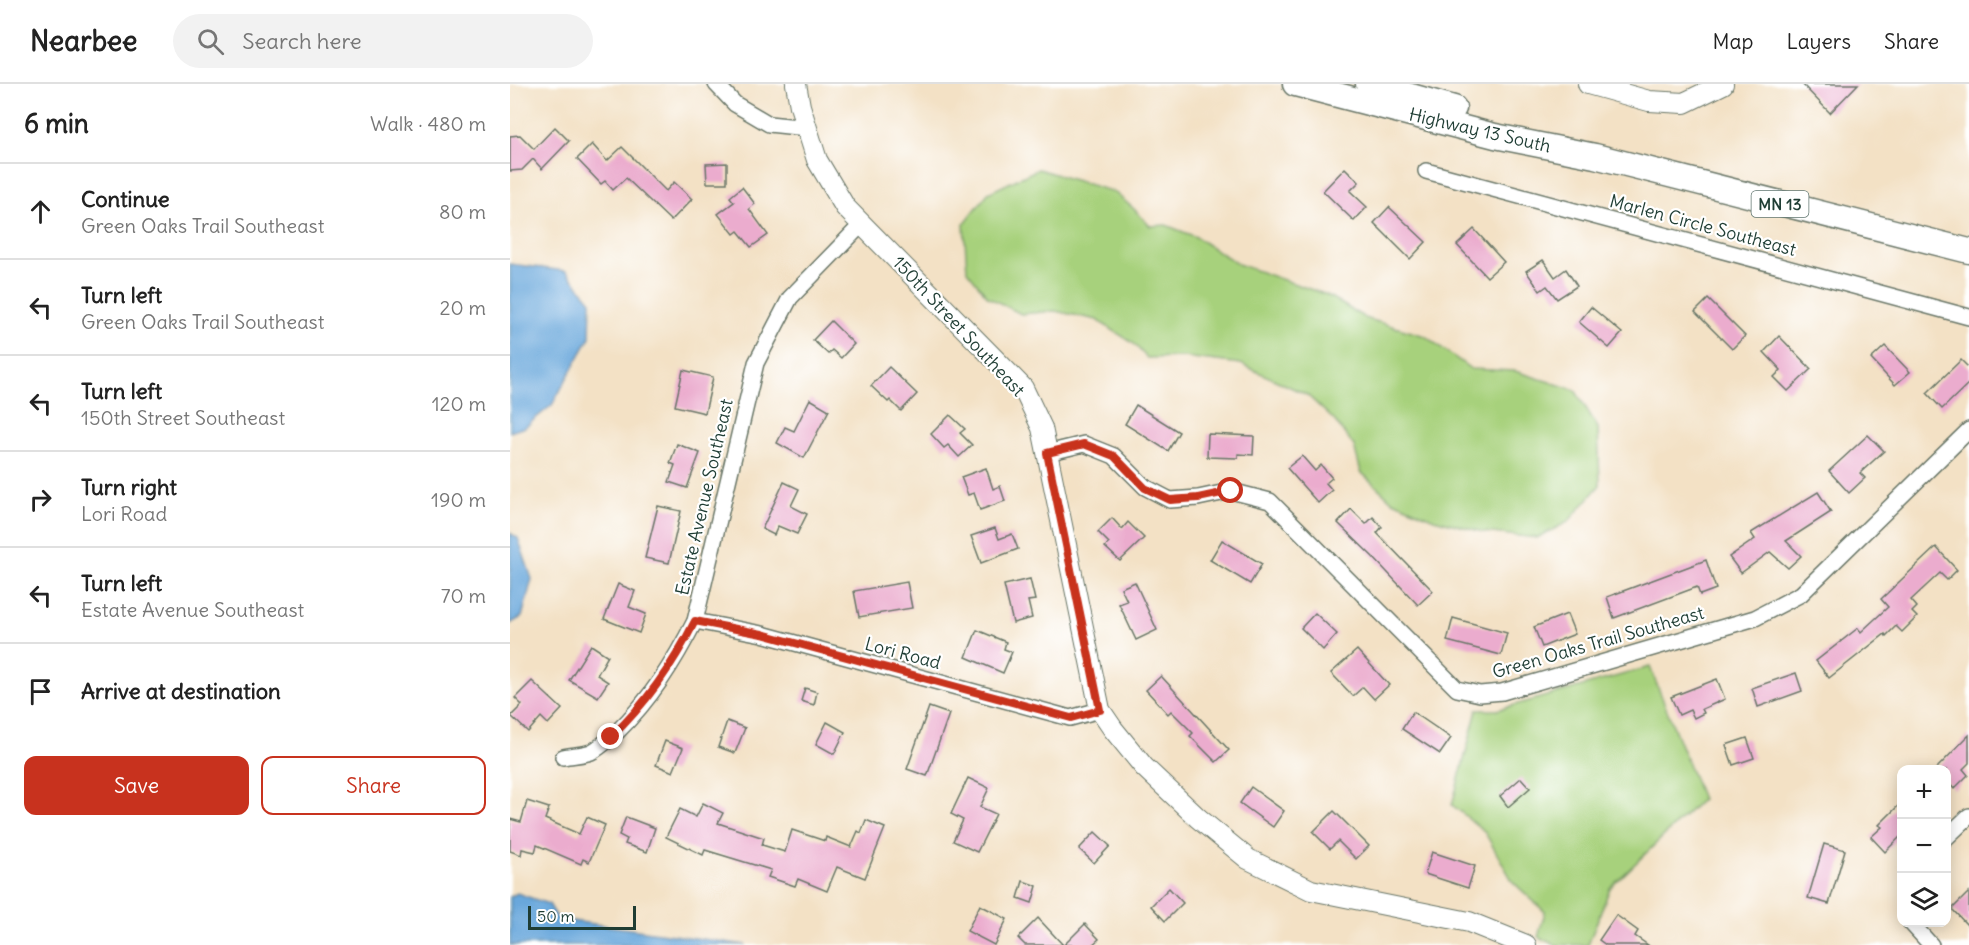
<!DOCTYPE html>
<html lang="en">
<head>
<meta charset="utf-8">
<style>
	body { margin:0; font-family:Delius,sans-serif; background:#f2f2f2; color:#222 }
	.controls { position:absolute; right:18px; bottom:18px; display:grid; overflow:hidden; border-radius:12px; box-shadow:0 3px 15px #0003 }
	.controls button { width:54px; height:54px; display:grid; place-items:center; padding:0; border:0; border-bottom:2px solid #e0e0e0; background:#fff; color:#222; font:30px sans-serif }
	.scale { position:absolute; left:18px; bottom:15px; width:108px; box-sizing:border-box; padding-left:6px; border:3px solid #1f3d34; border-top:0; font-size:16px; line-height:21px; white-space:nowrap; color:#1f3d34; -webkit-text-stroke:4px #fff; paint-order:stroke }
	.stop { position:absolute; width:18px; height:18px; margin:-14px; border:4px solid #c8321e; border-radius:50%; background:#fff }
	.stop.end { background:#c8321e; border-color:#fff; box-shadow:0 2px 6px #0008 }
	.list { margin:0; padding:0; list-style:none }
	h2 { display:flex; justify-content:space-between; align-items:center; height:78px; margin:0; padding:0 24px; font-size:26px }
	h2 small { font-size:20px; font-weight:400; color:#767676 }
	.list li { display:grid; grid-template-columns:39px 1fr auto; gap:18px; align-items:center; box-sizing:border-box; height:96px; padding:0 24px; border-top:2px solid #e0e0e0 }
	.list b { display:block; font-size:22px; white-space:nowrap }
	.list p { margin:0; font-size:20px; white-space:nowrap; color:#767676 }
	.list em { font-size:20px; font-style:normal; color:#767676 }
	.actions { display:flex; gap:12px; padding:18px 24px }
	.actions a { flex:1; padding:14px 0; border:2px solid #c8321e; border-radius:12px; text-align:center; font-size:21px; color:#c8321e }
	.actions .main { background:#c8321e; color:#fff }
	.icon { flex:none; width:33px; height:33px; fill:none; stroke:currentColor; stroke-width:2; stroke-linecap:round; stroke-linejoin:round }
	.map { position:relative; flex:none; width:1459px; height:861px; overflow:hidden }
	header { display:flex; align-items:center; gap:36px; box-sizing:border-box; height:84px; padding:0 30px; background:#fff; border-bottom:2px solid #e0e0e0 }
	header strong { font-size:28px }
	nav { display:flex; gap:33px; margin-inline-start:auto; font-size:21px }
	.search { width:420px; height:54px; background:#f2f2f2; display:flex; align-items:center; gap:15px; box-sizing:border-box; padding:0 21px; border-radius:33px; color:#767676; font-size:22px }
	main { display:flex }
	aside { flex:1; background:#fff }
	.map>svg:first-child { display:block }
	.green { fill:#a7d17c; stroke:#638758; stroke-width:1.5 }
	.water { fill:#69a7db; stroke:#447288; stroke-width:1.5 }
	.building { fill:#ebacce }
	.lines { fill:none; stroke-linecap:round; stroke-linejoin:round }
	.minor-casing { stroke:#697667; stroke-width:18 }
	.tertiary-casing { stroke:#697667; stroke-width:22 }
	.primary-casing { stroke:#697667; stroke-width:27 }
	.minor { stroke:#fff; stroke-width:15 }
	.tertiary { stroke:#fff; stroke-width:20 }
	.primary { stroke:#fff; stroke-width:24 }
	.route { stroke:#c8321e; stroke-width:8 }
	.labels { text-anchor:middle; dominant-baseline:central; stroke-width:4.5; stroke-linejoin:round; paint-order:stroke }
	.shield { fill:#fff; stroke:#627771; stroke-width:1.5 }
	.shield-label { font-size:16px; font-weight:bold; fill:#1f3d34 }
	.street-label { font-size:18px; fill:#1f3d34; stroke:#fff }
</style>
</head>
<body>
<header>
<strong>Nearbee</strong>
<div class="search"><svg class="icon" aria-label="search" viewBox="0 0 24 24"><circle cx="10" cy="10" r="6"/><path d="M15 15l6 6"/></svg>Search here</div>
<nav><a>Map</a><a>Layers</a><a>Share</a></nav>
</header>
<main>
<aside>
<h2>6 min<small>Walk · 480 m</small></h2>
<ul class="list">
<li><svg class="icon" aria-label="ahead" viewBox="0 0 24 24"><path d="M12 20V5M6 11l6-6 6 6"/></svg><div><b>Continue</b><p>Green Oaks Trail Southeast</p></div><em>80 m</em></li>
<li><svg class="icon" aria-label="left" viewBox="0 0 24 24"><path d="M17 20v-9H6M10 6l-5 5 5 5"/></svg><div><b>Turn left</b><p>Green Oaks Trail Southeast</p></div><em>20 m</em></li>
<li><svg class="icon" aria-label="left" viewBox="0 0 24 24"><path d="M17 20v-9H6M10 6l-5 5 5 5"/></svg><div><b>Turn left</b><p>150th Street Southeast</p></div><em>120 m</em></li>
<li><svg class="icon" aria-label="right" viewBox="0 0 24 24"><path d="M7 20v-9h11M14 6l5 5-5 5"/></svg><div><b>Turn right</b><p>Lori Road</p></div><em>190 m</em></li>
<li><svg class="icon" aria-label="left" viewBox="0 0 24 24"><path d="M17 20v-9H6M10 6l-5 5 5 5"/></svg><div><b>Turn left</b><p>Estate Avenue Southeast</p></div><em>70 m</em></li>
<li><svg class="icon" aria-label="arrive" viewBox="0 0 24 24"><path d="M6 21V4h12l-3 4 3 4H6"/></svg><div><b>Arrive at destination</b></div></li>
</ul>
<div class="actions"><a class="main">Save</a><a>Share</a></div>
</aside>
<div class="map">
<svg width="1459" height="861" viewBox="0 0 1459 861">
	<rect width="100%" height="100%" fill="#fff"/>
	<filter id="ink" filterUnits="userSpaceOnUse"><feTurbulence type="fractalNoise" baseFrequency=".0167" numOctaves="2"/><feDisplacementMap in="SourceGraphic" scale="12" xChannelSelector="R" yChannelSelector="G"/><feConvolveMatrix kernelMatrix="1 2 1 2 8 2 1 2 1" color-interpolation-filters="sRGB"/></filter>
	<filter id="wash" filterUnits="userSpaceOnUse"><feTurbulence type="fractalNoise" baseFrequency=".008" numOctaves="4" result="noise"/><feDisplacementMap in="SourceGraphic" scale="24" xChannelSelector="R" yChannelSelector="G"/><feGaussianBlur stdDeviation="1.35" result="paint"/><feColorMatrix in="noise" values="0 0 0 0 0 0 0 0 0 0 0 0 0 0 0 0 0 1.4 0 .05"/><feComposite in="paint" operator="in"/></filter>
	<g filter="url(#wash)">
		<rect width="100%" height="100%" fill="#f3e1c5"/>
		<g class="green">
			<path d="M528,85L604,108L623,124L640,142L656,141L686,153L728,180L817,211L855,234L915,252L961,285L1005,287L1065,306L1088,344L1090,401L1058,438L1027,454L973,448L924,435L881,416L851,388L844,362L824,336L797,311L731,280L674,273L637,274L623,259L587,236L545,227L511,230L478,213L457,187L454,140L478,109Z"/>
			<path d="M1140,583L1192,715L1100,804L1078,861H1045L1028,853L1035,828L1003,798L974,747L942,721L967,626H987Z"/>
		</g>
		<g class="water">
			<path d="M0,180L56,187L81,217L80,253L42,321L15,343L0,348Z"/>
			<path d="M0,449L8,454L22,495L12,533L0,540Z"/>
			<path d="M7,809L39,820L48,835L236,861H0V813Z"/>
		</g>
		<g id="blocks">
			<g class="building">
				<path d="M1292,0H1348L1320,29Z"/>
				<path d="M45,43L59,57L32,85L23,75L12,86L0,87V52L10,51L24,65Z"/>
				<path d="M82,60L97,77L112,63L156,107L164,98L182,115L161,137L116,94L103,106L95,97L91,100L67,75Z"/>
				<path d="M217,79V99H197L196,80Z"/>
				<path d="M835,84L849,98L840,107L857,123L844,137L813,107Z"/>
				<path d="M232,103L245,120L239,125L258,151L241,163L228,147L224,150L208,130L224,118L220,113Z"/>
				<path d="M879,123L916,158L900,175L864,139Z"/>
				<path d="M964,145L994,178L977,193L947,161Z"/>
				<path d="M1033,176L1045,193L1056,185L1067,202L1047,215L1037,202L1030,207L1016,187Z"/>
				<path d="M1198,215L1235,252L1222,265L1185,228Z"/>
				<path d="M1081,223L1112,249L1099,264L1069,238Z"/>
				<path d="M321,237L344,260L331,274L322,266L318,270L303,256Z"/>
				<path d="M1269,252L1301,285L1278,307L1264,293L1271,286L1254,268Z"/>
				<path d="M1375,262L1400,288L1385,301L1361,275Z"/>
				<path d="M1451,276L1459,284V299L1432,325L1417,309Z"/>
				<path d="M379,283L407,310L391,327L380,316L378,318L361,302Z"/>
				<path d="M173,286L203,293L195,329L165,322Z"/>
				<path d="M300,315L319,326L294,374L267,359L275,343L284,347Z"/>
				<path d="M626,321L669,348L658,367L615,340Z"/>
				<path d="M440,331L455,345L450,349L462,361L449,373L438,361L434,364L421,350Z"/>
				<path d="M698,350L744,352L743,371L728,370V374L697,373Z"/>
				<path d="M1358,351L1374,367L1350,389L1355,394L1339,409L1319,387Z"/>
				<path d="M167,360L190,369L177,404L159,398L165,381L160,379Z"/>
				<path d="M792,372L805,387L811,381L822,394L816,399L822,406L808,419L777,384Z"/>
				<path d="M476,384L483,405L490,402L495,417L470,426L464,409L458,411L451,393Z"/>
				<path d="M274,398L289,405L281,422L297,430L287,450L268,442L264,451L252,445Z"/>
				<path d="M1308,408L1321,428L1276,457L1291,472L1278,484L1260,468L1231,489L1219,473L1245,455L1241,449Z"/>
				<path d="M148,422L171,427L159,479L135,474Z"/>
				<path d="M841,425L856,440L863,433L872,443L867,449L923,507L908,521L862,472L828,439Z"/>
				<path d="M602,434L612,445L618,438L634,454L610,477L595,463L599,459L588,448Z"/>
				<path d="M485,444L489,455L502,450L508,465L471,479L461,452Z"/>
				<path d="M712,456L752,480L740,500L700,476Z"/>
				<path d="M1426,463L1447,486L1437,496L1430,489L1401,516L1407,523L1402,528L1407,533L1392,548L1386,542L1376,552L1375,550L1319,594L1306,577L1348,544L1351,548L1378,523L1371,515Z"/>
				<path d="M1196,476L1206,505L1190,511L1187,503L1104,534L1097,513Z"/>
				<path d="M520,495L525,516L518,517L522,534L503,539L494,501Z"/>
				<path d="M397,498L402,524L349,533L344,507Z"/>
				<path d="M625,498L647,546L626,556L609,520L617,517L611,504Z"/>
				<path d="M108,500L125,507L119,523L136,530L129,549L94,535Z"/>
				<path d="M805,529L827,550L813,566L791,544Z"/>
				<path d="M1057,530L1065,550L1032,563L1024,543Z"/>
				<path d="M943,534L997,549L991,571L937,557Z"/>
				<path d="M467,546L496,558L494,565L502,568L493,589L456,573Z"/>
				<path d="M81,561L98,572L87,591L98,598L88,613L59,596Z"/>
				<path d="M847,566L879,601L864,615L853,603L843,612L821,589Z"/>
				<path d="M1286,589L1292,607L1248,623L1242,604Z"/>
				<path d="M651,592L719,666L706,678L680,652L683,649L661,627L658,630L636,606Z"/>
				<path d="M1207,595L1215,615L1192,625L1194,629L1184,634L1180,626L1169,631L1161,613Z"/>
				<path d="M22,597L52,625L38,640L31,633L18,648L1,632L12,621L5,614Z"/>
				<path d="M295,604L307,608L304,621L291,617Z"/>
				<path d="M419,623L439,630L417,692L397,685Z"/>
				<path d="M903,628L941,654L930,670L892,645Z"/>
				<path d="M217,637L235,644L225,669L208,663Z"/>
				<path d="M317,638L335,648L324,670L306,660Z"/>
				<path d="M1459,651V679L1453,685L1458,691L1444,705L1437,697V686H1425Z"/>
				<path d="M1237,654L1244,674L1223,681L1216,661Z"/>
				<path d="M155,657L173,664L163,688L146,681Z"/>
				<path d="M458,694L479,704L470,723L486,730L467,768L443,757L453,736L441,730Z"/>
				<path d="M1011,694L1020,704L998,723L990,712Z"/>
				<path d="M741,703L774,727L763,743L730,719Z"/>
				<path d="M17,717L39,724L35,735L69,750L77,733L95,741L79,778L73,775L71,780L27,761L25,768L12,765L11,771L0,767V735L11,738Z"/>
				<path d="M1392,718V751L1375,768L1361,753L1372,743L1369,741Z"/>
				<path d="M193,719L213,729L208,739L254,754L252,761L275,768L282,746L315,757L316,753L341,763L348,747L351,749L356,736L375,744L355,794L327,783L317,807L288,795L285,802L258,793L261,786L195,766L193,771L156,753L170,725L186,733Z"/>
				<path d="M824,727L859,762L846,775L828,757L820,765L803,748Z"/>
				<path d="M116,733L145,744L137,768L115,760L117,755L109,751Z"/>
				<path d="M585,748L600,762L584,779L569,765Z"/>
				<path d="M1314,760L1335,766L1319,820L1298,814Z"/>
				<path d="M922,768L965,782L958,804L915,790Z"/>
				<path d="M513,797L527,802L522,819L508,814Z"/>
				<path d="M659,804L673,819L655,837L641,822Z"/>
				<path d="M1459,808V843L1442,825Z"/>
				<path d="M470,821L497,835L484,861L457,847Z"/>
				<path d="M1106,831L1128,847L1125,852L1138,861H1096L1089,856Z"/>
				<path d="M528,834L553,861H515L508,854Z"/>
				<path d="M575,840L589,855L582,861H554Z"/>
			</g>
		</g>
	</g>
	<g filter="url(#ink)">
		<use href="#blocks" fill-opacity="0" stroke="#697667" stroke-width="1.5"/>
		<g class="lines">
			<defs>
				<g id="minor">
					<path d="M206,0L225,20L259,40L297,44"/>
					<path d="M916,87L1459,233"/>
					<path d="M537,369L574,360L604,372L635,403L660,416L688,414L721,407L760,417L947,605L970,610L992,608L1245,534L1291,510L1459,346"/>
					<path d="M185,537L252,550L560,634L590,626"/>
					<path d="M53,673C62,671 73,671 81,668C90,664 100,654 107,648C141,615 164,578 185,537L246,279L280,214L352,140"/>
					<path d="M1436,754L1459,732"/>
					<path d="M1400,838L1421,861"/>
				</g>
				<g id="tertiary">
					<path d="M286,0L290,22L307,76L335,123L513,304L532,344L590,626L603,645L634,683L688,734L738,775L801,806L959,838L1016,861"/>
					<path d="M1078,0L1139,17L1174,19L1213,0"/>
				</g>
				<g id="primary">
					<path d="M785,0L985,52L1085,72L1459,167"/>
					<path d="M858,0L944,24"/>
				</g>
			</defs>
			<use href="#minor" class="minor-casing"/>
			<use href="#tertiary" class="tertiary-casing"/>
			<use href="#primary" class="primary-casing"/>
			<use href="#minor" class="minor"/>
			<use href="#tertiary" class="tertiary"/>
			<use href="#primary" class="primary"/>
		</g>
	</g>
	<g class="lines" filter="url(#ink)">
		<path class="route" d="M101,653C137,619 163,581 185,537L252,550L561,634L590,626L537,369L574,360L604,372L635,404L660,416L688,414L721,407"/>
	</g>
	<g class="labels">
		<rect class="shield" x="1241.5" y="107" width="57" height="26" rx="4.5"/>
		<g class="shield-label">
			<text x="1270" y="120">MN 13</text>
		</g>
		<g class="street-label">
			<text transform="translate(970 46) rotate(13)">Highway 13 South</text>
			<text transform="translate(1193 141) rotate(15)">Marlen Circle Southeast</text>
			<text transform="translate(449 242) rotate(47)">150th Street Southeast</text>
			<text transform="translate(194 413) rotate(-77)">Estate Avenue Southeast</text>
			<text transform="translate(1088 558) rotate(-16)">Green Oaks Trail Southeast</text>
			<text transform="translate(393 569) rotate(15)">Lori Road</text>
		</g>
	</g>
</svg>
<div class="controls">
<button>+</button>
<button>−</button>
<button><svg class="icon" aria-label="layers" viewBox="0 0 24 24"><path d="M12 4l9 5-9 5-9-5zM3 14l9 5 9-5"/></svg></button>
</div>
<div class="scale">50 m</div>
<div class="stop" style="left:721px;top:407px"></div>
<div class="stop end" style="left:101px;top:653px"></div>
</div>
</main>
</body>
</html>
